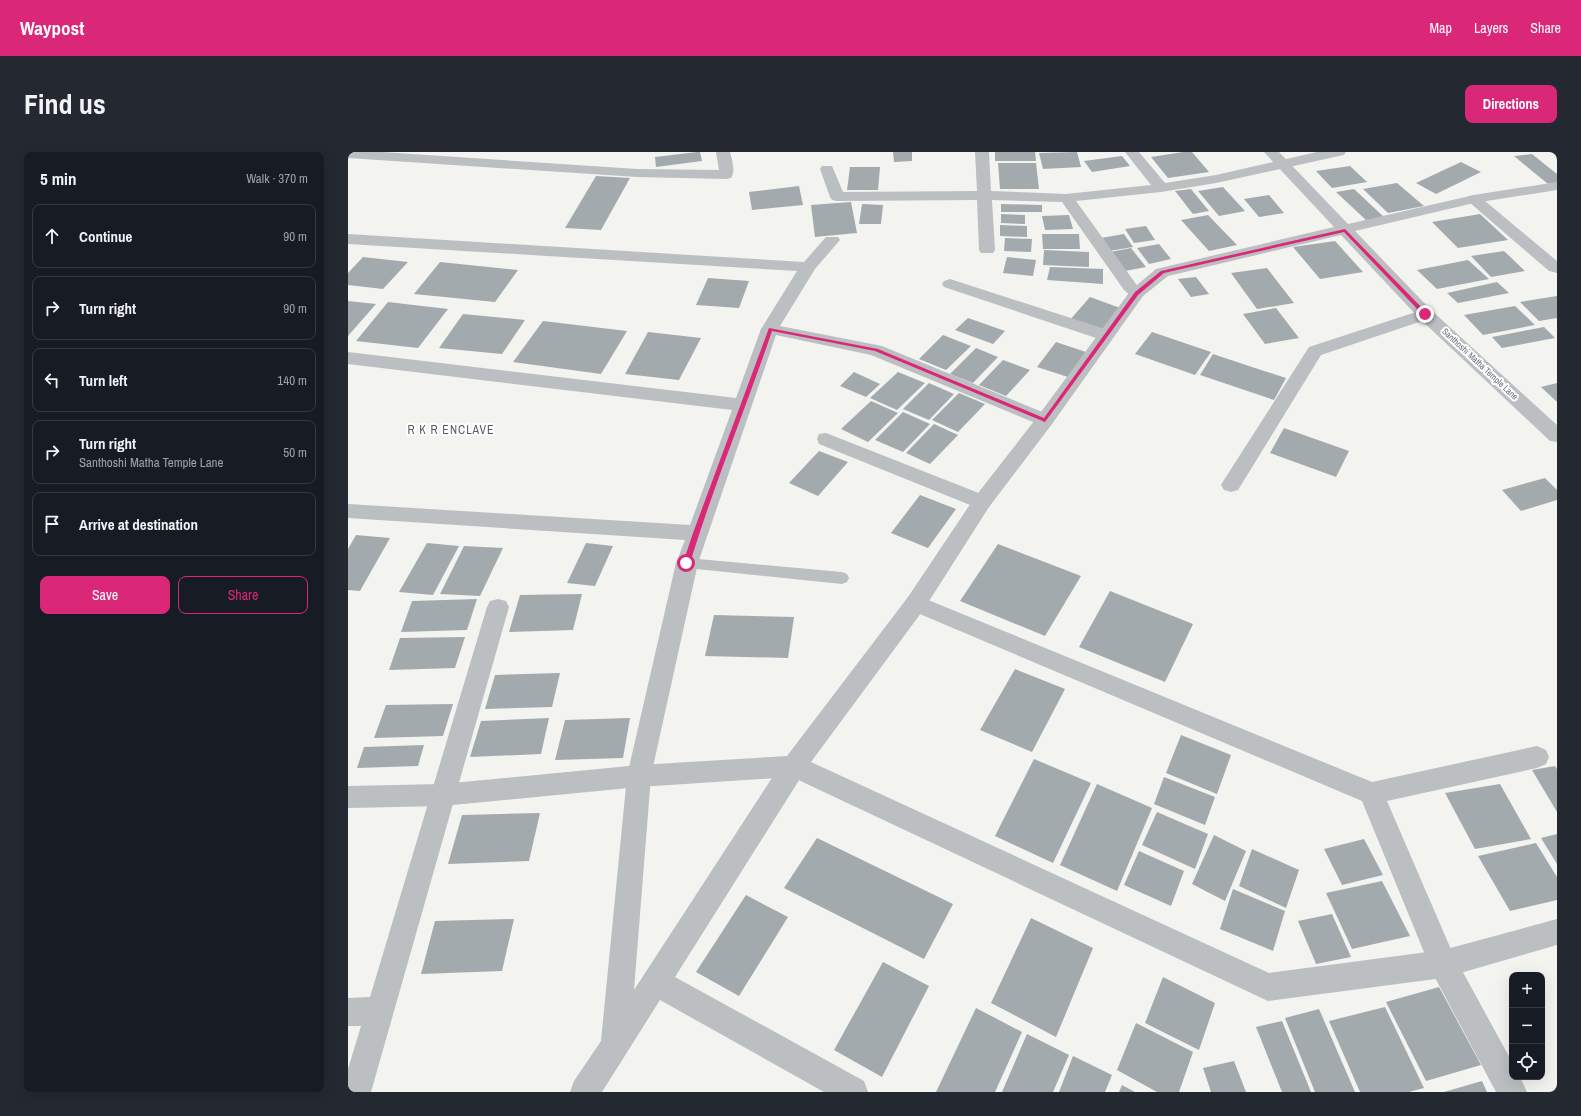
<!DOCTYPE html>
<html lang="en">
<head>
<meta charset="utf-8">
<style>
	body { margin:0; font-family:"Archivo Narrow",sans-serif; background:#242831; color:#f1f3f6 }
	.controls { position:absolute; right:12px; bottom:12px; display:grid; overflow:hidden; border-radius:8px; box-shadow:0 4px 16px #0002 }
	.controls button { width:36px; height:36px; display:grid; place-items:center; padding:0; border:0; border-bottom:1px solid #363941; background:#171b24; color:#f1f3f6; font:20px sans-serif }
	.stop { position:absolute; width:12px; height:12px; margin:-9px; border:3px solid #db2777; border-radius:50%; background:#fff }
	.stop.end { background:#db2777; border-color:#fff; box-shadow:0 1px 4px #0008 }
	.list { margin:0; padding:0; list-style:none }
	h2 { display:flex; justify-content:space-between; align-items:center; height:52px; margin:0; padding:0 16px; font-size:17px }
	h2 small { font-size:13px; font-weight:400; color:#9ea1a6 }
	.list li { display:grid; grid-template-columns:26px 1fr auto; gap:12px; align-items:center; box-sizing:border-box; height:64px; margin:0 8px 8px; padding:0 8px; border:1px solid #363941; border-radius:8px }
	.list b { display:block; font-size:15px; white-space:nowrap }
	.list p { margin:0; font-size:13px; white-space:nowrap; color:#9ea1a6 }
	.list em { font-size:13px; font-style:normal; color:#9ea1a6 }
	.actions { display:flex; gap:8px; padding:12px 16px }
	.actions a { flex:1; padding:9px 0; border:1px solid #db2777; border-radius:8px; text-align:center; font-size:14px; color:#db2777 }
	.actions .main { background:#db2777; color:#fff }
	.icon { flex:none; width:22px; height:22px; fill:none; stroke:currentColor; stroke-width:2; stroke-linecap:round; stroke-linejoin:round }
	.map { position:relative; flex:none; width:1209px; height:940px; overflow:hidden; border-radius:8px }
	header { display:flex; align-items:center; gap:24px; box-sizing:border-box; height:56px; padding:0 20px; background:#db2777; color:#fff }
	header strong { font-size:19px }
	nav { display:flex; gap:22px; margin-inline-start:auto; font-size:14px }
	.intro { display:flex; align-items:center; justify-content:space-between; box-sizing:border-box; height:96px; padding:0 24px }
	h1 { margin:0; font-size:28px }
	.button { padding:10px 18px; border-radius:8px; background:#db2777; color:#fff; font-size:14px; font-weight:700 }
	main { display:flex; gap:24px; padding:0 24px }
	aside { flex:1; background:#171b24; border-radius:8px; box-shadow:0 4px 16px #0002 }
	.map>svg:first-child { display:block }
	.building { fill:#a3aaae }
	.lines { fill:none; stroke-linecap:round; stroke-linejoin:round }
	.service { fill:#bbbfc1; fill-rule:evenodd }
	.minor { fill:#bbbfc1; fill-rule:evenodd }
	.tertiary { fill:#bbbfc1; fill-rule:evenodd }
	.route { fill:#db2777 }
	.labels { text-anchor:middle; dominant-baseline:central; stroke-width:4; stroke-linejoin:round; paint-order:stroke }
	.far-street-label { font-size:9px; fill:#66737d; stroke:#fff }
	.neighbourhood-label { font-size:12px; letter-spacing:1px; fill:#535c63; stroke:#fff }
</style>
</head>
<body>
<header>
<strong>Waypost</strong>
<nav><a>Map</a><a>Layers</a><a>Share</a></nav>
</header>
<div class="intro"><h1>Find us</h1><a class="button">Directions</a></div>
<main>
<aside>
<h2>5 min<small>Walk · 370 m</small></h2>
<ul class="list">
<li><svg class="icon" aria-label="ahead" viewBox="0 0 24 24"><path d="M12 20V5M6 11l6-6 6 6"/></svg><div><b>Continue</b></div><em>90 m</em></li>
<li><svg class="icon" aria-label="right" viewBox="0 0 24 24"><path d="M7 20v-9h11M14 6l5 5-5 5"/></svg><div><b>Turn right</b></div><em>90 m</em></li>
<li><svg class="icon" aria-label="left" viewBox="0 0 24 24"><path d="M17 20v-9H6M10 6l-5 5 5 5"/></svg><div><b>Turn left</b></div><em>140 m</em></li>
<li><svg class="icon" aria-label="right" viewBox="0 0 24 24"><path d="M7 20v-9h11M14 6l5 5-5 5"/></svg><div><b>Turn right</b><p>Santhoshi Matha Temple Lane</p></div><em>50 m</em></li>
<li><svg class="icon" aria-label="arrive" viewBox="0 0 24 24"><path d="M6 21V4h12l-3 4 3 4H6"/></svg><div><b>Arrive at destination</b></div></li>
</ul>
<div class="actions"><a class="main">Save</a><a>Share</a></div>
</aside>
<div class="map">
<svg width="1209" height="940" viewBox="0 0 1209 940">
	<rect width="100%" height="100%" fill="#f3f3f0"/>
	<g class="building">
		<path d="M349,0H352L354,9L308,15L307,5Z"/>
		<path d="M545,0H564V9L546,10Z"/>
		<path d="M647,0H687L688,9H647Z"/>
		<path d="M729,0L733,15L695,17L691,1Z"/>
		<path d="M835,0H844L861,20L820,26L803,5Z"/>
		<path d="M1184,2L1209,22V31L1200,32L1166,4Z"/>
		<path d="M774,4L782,14L744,20L736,9Z"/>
		<path d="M1113,10L1133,20L1088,42L1068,31Z"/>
		<path d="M650,11H688L691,37H652Z"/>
		<path d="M1002,14L1019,30L984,36L968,19Z"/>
		<path d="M502,15H532L530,38H499Z"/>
		<path d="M248,24L282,26L253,78L217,76Z"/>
		<path d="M1049,31L1076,54L1040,61L1015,37Z"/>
		<path d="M451,34L455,53L404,58L401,40Z"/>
		<path d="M875,35L897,59L871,64L850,39Z"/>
		<path d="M843,37L861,59L845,62L827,39Z"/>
		<path d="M1006,37L1037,66L1019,69L988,40Z"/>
		<path d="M921,43L936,61L911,65L896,47Z"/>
		<path d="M503,50L509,81L467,85L463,53Z"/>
		<path d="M514,52L535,53L533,72H511Z"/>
		<path d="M653,52L694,53V60H653Z"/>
		<path d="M653,62L677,63V72L653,71Z"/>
		<path d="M1132,62L1160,88L1110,96L1084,70Z"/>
		<path d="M721,63L725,77L697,78L694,64Z"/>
		<path d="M860,63L889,93L861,99L833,68Z"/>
		<path d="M652,73L679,74V85L652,84Z"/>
		<path d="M798,74L807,88L786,91L777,77Z"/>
		<path d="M694,82H731L732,97H695Z"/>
		<path d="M776,82L785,95L761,99L753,86Z"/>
		<path d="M657,86L684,87L683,100L656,99Z"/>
		<path d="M987,89L1015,120L972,127L945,95Z"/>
		<path d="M811,92L823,107L801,112L789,96Z"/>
		<path d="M783,96L798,115L777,119L762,100Z"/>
		<path d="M696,98L741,100V115L695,113Z"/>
		<path d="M1156,99L1177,119L1143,125L1123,104Z"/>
		<path d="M15,105L60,110L35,137L0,133V121Z"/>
		<path d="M659,105L688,108L685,124L655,121Z"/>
		<path d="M1120,108L1141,127L1089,137L1069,118Z"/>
		<path d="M92,110L170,118L147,150L66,142Z"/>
		<path d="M702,115L755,117V132L699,128Z"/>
		<path d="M919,116L946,151L909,157L883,121Z"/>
		<path d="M848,125L861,142L843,145L830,127Z"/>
		<path d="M360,126L401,129L391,156L348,153Z"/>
		<path d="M1149,130L1161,141L1110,151L1099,141Z"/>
		<path d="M1209,144V166L1191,169L1172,150Z"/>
		<path d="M742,145L775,157L756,181L721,169Z"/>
		<path d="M0,149L28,152L0,184Z"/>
		<path d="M40,150L100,157L70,196L8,189Z"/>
		<path d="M1167,154L1187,173L1135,183L1116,163Z"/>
		<path d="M928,156L951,186L917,192L895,162Z"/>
		<path d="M115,162L177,168L154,202L91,196Z"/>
		<path d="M620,166L657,179L645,192L607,178Z"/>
		<path d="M195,169L279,179L253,222L165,210Z"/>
		<path d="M1196,175L1207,186L1154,196L1144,185Z"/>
		<path d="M300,180L353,186L331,228L277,222Z"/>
		<path d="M804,180L863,200L847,223L787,202Z"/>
		<path d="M595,183L623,194L598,218L571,207Z"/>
		<path d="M708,190L738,200L720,225L689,215Z"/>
		<path d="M628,196L650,205L625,231L602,222Z"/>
		<path d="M865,202L910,217L938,226L926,248L852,223Z"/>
		<path d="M655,208L682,218L658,244L631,233Z"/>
		<path d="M506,220L532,232L518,245L492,234Z"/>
		<path d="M550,220L577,231L549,258L522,246Z"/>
		<path d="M581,231L606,242L581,268L555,257Z"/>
		<path d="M1209,231V250L1193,235Z"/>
		<path d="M611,241L637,252L610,280L584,268Z"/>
		<path d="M523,249L550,261L520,290L493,277Z"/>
		<path d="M555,260L582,272L555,300L527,288Z"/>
		<path d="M586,272L610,283L582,312L558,301Z"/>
		<path d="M936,276L1001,299L988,325L922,301Z"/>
		<path d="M471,299L500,310L470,344L441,331Z"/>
		<path d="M1197,326L1209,338V348L1173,359L1154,338Z"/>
		<path d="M572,343L608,357L580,396L543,381Z"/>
		<path d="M8,383L42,386L12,439L0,438V397Z"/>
		<path d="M79,391L111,394L85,443L51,440Z"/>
		<path d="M238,391L265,394L247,434L219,431Z"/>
		<path d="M650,392L733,424L697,484L612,449Z"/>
		<path d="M116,394L155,396L132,444L92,442Z"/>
		<path d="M762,439L845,472L817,530L731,495Z"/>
		<path d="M234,442L225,478L161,480L172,443Z"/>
		<path d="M129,447L119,478L53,480L64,449Z"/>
		<path d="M366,463L446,465L440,506L357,504Z"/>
		<path d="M117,485L107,516L41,518L52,486Z"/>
		<path d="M667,517L717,537L684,600L632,578Z"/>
		<path d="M212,521L204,555L137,557L147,523Z"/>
		<path d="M105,552L95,584L26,586L38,553Z"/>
		<path d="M201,566L193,602L122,605L133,569Z"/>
		<path d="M282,566L275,606L207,608L217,568Z"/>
		<path d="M833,583L883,603L869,642L818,621Z"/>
		<path d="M76,593L70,614L9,616L16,595Z"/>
		<path d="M686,607L743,631L705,711L647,684Z"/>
		<path d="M1207,614L1209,617V660L1184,618Z"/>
		<path d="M816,625L867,645L857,673L806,652Z"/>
		<path d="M749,632L804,656L769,739L712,713Z"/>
		<path d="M1152,632L1183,687L1127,697L1097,641Z"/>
		<path d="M809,660L860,682L847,717L794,693Z"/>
		<path d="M192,661L181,709L100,712L114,663Z"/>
		<path d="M1209,682V712L1193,686Z"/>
		<path d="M866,683L898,699L877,749L844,732Z"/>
		<path d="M469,686L605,752L576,807L436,736Z"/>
		<path d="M1016,687L1035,723L994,733L976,697Z"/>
		<path d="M1188,691L1209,725V748L1162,759L1130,704Z"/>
		<path d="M904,697L951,718L938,756L891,734Z"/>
		<path d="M791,699L836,719L823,754L776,733Z"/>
		<path d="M1034,729L1062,784L1004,797L978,741Z"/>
		<path d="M885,737L937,759L925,799L872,777Z"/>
		<path d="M398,743L440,765L391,844L348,820Z"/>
		<path d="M984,762L1003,805L968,812L950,769Z"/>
		<path d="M683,766L745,796L708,885L643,851Z"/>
		<path d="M166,767L154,819L73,822L87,769Z"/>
		<path d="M535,810L581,834L534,925L486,898Z"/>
		<path d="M815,825L867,851L851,898L797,871Z"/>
		<path d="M1091,835L1133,913L1078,929L1038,850Z"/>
		<path d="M1037,855L1076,936L1061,940H1012L981,869Z"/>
		<path d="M628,856L674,880L647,940H588Z"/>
		<path d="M971,857L1007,940H967L937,866Z"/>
		<path d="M934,869L963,940H934L908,875Z"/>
		<path d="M788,871L845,900L831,940H809L769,918Z"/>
		<path d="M679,882L721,903L705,940H654Z"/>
		<path d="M725,904L764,923L757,940H711Z"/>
		<path d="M886,909L898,940H863L855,916Z"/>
		<path d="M1134,929L1139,940H1096Z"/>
		<path d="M774,933L787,940H771Z"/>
	</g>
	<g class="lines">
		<path class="service" d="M339,406L494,420L499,422L501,426L499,430L494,432L339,416L334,415L332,411L334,407Z"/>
		<g class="minor">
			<path d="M0,0H34L289,17L371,18L368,0H382C384,8 388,19 383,26L378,27L289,25L0,6Z"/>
			<path d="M627,0H641L643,39L718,42L803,33L777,0H791L817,31L868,23L969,0H998L996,3L991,4L868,31L813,40L728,49L788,132L797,141L795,144C786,147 783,144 776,138L714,50L644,48L647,98L645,101H633L631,98L629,48L489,49L484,48L482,45L472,17L474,14H484L495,40L629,39Z"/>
			<path d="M1126,43L1131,44L1209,109V121L1201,119L1121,50L1119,47L1121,44Z"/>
			<path d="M0,82L456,110L478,85H490L492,88L467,117L432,174L534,194L704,264L706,268L704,272L697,274L690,272L523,203L428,183L350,411L303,624L286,838L437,606L446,603L455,606L458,614L455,622L327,825L516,929L520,940H476L312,848L254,940H222L226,929L253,889L279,624L328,411L337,388L0,366V352L342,373L384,258L0,212V200L388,246L413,177L449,119L0,92Z"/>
			<path d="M602,127L763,179L766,183L763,187L757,188L751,187L596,135L594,132L596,129Z"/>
			<path d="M1077,157L1083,158L1085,162L1083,166L973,203L890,338L883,340L876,338L873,333L876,328L961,195Z"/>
			<path d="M478,281L641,345L644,350L641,355L634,357L627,355L471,292L469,287L471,282Z"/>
			<path d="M568,443L1024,630L1189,594L1198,598L1201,605L1198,612L1189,616L1039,649L1105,802L1164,910V925H1172L1179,940H1148L1085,822L1014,649L560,457L557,451L560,445Z"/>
			<path d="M150,447L158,449L161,455L23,940H0V917L13,874H0V846L22,845L139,455L142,449Z"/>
		</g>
		<path class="tertiary" d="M916,0H931L1000,72L1126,43L1209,30V38L1126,51L1007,79L1083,158L1209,273V290L1202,289L1071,166L993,83L820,124L795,144L704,272L641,355L576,457L463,610L921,821L1095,798L1209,767V793L1095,826L920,849L444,625L291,635L94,654L0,656V634L94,632L291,613L439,604L560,445L627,345L690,264L783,138L808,117L986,75Z"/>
	</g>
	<path class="route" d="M997,77L1079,161V163H1075L996,80L816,121L790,143L697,270L527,199L424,179C398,256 366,332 342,411L338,413L335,411L345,381L421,176L530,197L696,266L787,140L813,119Z"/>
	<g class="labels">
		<g class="far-street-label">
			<text transform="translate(1132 212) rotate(43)">Santhoshi Matha Temple Lane</text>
		</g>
		<g class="neighbourhood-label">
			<text x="103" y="278">R K R ENCLAVE</text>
		</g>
	</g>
</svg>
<div class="controls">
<button>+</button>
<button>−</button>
<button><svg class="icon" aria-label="locate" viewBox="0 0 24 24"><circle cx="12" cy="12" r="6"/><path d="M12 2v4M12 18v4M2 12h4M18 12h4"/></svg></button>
</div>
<div class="stop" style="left:338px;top:411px"></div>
<div class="stop end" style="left:1077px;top:162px"></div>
</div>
</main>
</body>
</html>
